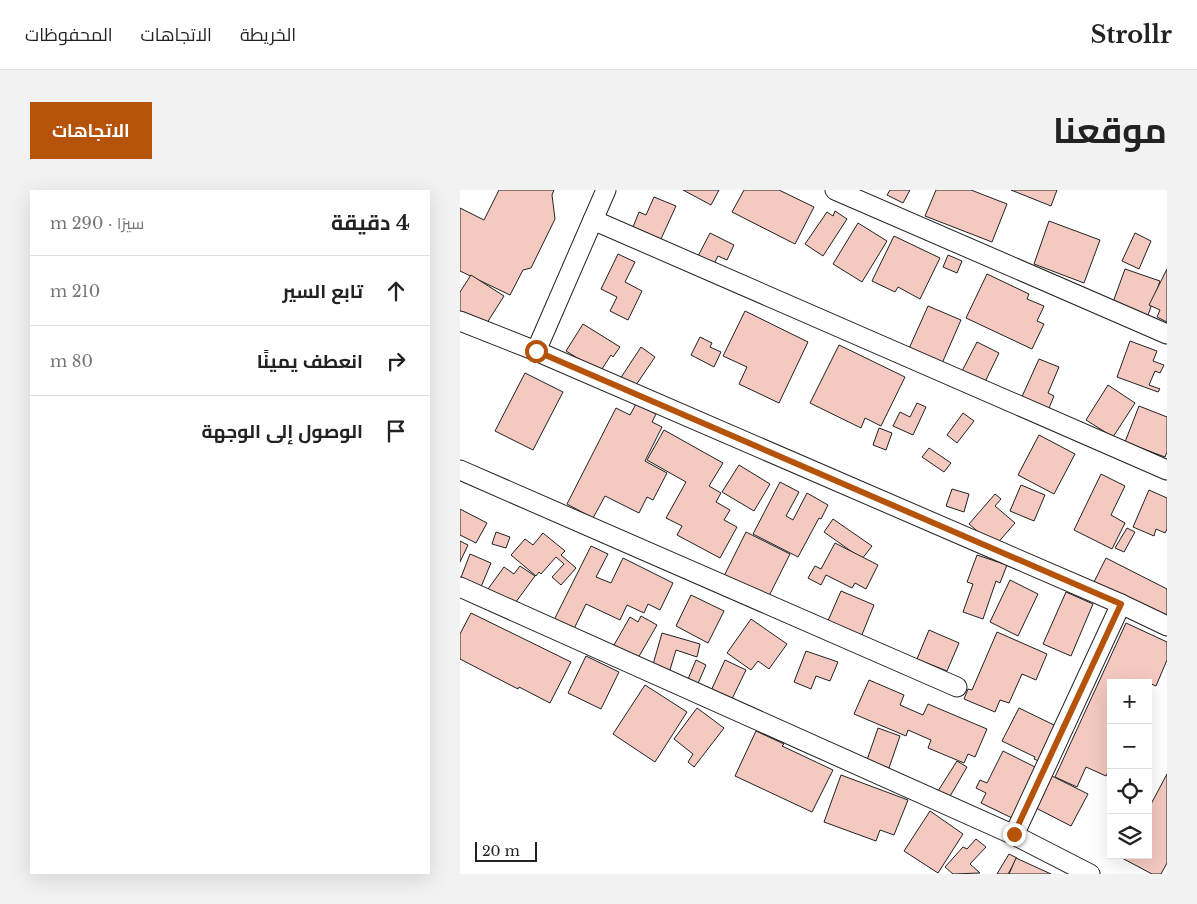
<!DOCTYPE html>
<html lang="ar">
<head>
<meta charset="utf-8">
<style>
	body { margin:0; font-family:"Libre Baskerville",Cairo,serif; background:#f2f2f2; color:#222; direction:rtl }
	.controls { position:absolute; right:15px; bottom:15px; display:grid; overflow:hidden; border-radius:0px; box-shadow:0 5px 20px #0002 }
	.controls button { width:45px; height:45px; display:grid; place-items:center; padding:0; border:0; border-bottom:1px solid #e0e0e0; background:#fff; color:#222; font:25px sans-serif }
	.scale { position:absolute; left:15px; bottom:12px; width:62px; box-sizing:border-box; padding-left:5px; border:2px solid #222; border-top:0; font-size:14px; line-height:18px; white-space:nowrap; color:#222; -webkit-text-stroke:4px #fff; paint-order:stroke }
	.stop { position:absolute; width:15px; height:15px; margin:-11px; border:4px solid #b45309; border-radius:50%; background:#fff }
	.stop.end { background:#b45309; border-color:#fff; box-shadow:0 1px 5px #0008 }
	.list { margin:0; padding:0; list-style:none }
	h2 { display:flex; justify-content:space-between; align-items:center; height:65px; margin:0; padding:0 20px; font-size:21px }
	h2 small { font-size:16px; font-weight:400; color:#767676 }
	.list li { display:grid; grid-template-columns:32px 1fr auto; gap:15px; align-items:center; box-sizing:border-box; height:70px; padding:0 20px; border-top:1px solid #e0e0e0 }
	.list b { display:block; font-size:19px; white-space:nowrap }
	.list em { font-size:16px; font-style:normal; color:#767676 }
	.icon { flex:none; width:28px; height:28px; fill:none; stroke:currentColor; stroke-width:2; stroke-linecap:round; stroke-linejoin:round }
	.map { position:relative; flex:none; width:707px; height:684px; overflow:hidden; direction:ltr; border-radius:0px }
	header { display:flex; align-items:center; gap:30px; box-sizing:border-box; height:70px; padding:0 25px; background:#fff; border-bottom:1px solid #e0e0e0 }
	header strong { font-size:24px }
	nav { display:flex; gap:28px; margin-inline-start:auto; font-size:18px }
	.intro { display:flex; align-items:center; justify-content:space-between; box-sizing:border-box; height:120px; padding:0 30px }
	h1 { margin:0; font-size:35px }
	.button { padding:12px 22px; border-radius:0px; background:#b45309; color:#fff; font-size:18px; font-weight:700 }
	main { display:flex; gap:30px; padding:0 30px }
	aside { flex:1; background:#fff; border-radius:0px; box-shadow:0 5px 20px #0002 }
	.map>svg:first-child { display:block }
	.building { fill:#f3c9c0; stroke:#222 }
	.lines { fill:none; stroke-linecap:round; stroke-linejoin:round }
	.street-casing { stroke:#222; stroke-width:21 }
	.street { stroke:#fff; stroke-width:19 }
	.route { stroke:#b45309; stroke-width:6 }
</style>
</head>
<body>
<header>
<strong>Strollr</strong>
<nav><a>الخريطة</a><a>الاتجاهات</a><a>المحفوظات</a></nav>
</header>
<div class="intro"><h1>موقعنا</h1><a class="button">الاتجاهات</a></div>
<main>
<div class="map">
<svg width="707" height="684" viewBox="0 0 707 684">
	<rect width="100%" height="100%" fill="#fff"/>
	<g class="building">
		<path d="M39,0H94L92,5L95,29L71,78L63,80L50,105L0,81V18L24,30Z"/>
		<path d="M223,0H259L251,15Z"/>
		<path d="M284,0H319L354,17L335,54L272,22Z"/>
		<path d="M430,0H450L443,13L427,5Z"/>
		<path d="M476,0H511L547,14L532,52L465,26Z"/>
		<path d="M551,0H597L591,16Z"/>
		<path d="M194,7L216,16L201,49L173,37L179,22L186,25Z"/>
		<path d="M375,21L387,29L363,66L345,54L367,22L373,26Z"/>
		<path d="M589,31L640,50L624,93L574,74Z"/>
		<path d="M398,33L427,51L402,92L373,74Z"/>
		<path d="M250,43L274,55L267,70L258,66L252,78L236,70Z"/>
		<path d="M675,43L691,51L679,79L662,71Z"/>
		<path d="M434,46L480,68L460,109L438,97L435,102L412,91Z"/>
		<path d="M158,64L175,72L165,92L182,101L168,130L150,121L157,107L141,99Z"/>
		<path d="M488,65L502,71L497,83L483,77Z"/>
		<path d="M665,79L700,91L687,128L652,115Z"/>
		<path d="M707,79V132L697,127L700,120L689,115Z"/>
		<path d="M527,84L569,104L567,109L584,116L577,131L584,134L572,159L506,128Z"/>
		<path d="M11,85L44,106L25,136L0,121V102Z"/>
		<path d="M468,116L501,130L480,178L447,163Z"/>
		<path d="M285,121L348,152L319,213L279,194L287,177L263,166Z"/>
		<path d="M123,134L160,157L153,167L151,165L140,182L106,161Z"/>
		<path d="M240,147L252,153L250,157L261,162L254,177L231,165Z"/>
		<path d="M670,151L697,161L693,171L704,175L700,183L695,181L689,195L700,199L698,202L657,187Z"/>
		<path d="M517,152L539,163L524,194L501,183Z"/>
		<path d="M379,155L445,187L421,236L405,228L401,238L350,213Z"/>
		<path d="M181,157L195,167L174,198L160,189Z"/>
		<path d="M579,169L599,177L588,203L594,206L587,223L560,211Z"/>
		<path d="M65,183L103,202L73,260L35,241Z"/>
		<path d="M648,195L675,213L653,247L626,230Z"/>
		<path d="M457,213L466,217L453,245L433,236L440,222L450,227Z"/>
		<path d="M176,214L196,224L192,232L202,237L185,271L207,283L193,310L187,307L179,323L145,306L133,328L107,314L156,218L170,225Z"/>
		<path d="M679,216L707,227V262L705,267L665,252Z"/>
		<path d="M503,223L514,231L497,253L487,245Z"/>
		<path d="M419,238L432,243L426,260L413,255Z"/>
		<path d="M204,240L263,273L249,296L261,303L256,312L270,320L264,330L277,337L260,368L217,345L222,336L206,328L226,292L187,270Z"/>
		<path d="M579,245L615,264L594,304L558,285Z"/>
		<path d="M469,258L491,273L484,282L462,267Z"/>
		<path d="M279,275L310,294L294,321L262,302Z"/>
		<path d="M641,284L665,296L651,325L665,333L652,359L614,340Z"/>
		<path d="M320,292L339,302L326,326L333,330L347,303L368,315L361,329L359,328L338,367L293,344Z"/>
		<path d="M561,295L585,305L574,331L550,321Z"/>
		<path d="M492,299L509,304L504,322L486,316Z"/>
		<path d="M689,300L707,308V339L705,343L696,339L694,346L673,337Z"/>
		<path d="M535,304L541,309L535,316L555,333L535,356L509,334Z"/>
		<path d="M0,319L27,333L16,353L0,345Z"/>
		<path d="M373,329L412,356L402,369L364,342Z"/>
		<path d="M667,338L675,342L664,362L655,358Z"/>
		<path d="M36,342L50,347L46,358L32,354Z"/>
		<path d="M286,342L330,364L306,412L262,390Z"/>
		<path d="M83,343L105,361L101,365L116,378L101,395L92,387L104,374L96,367L81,384L79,382L76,386L51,365L65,349L73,355Z"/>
		<path d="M0,351L8,355L0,372Z"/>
		<path d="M375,353L418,375L406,399L395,393L392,398L366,385L361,395L348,388L355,376L361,379Z"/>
		<path d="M131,356L148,364L136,387L151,393L163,368L213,393L200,420L188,414L184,423L167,415L160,430L126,414L112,443L92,434Z"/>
		<path d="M10,364L31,373L18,404L0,390Z"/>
		<path d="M517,365L547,375L540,393L536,391L523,429L503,422L513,394L507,392Z"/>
		<path d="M646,368L707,399V430L634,392Z"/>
		<path d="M60,376L75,386L53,416L28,399L44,377L54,384Z"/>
		<path d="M550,390L578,404L558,446L530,432Z"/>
		<path d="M381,401L414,415L401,447L367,433Z"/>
		<path d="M606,402L633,414L611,466L583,454Z"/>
		<path d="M231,405L264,421L248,453L216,436Z"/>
		<path d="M11,423L111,472L90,513L59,497L58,499L0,469V444Z"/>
		<path d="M181,426L197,435L178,468L154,455L170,427L178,432Z"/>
		<path d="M291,429L327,454L309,479L298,471L291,480L267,463Z"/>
		<path d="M666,433L707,452V470L696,496L689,493L688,495V493H651V576L646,586L626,577L617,597L595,587Z"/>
		<path d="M469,440L499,453L487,481L457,469Z"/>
		<path d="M537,442L587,464L576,490L562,484L549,513L540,510L535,522L504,509L508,499L512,500Z"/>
		<path d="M202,443L240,454L237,467L216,460L209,483L192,478Z"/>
		<path d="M346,461L378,472L370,491L356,486L351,499L334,492Z"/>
		<path d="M126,466L159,482L141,519L108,503Z"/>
		<path d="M236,470L246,475L236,498L226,494Z"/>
		<path d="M265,470L286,480L270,513L250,503Z"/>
		<path d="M409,490L444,505L440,515L463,525L468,514L527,539L515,567L508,564L504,573L468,558L471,550L448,540L446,546L394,524Z"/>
		<path d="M185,495L227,522L195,572L153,544Z"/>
		<path d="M237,518L264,538L234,577L228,572L233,564L214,549Z"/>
		<path d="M559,518L596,536L581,572L574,569L575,567L542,551Z"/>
		<path d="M418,538L440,546L429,578L407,570Z"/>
		<path d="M296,541L324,554L322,556L373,580L352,622L275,586Z"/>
		<path d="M543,561L577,578L552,628L521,613L526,603L516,598L520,590L527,593Z"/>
		<path d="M497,571L507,577L489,608L478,601Z"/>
		<path d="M588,584L628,604L611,636L572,616Z"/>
		<path d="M707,584V673L701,684H692L660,667L661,665H688V615L691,614Z"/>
		<path d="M381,585L448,610L434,645L420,640L416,651L364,632Z"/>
		<path d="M470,621L503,644L478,683L444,661Z"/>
		<path d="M516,649L526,657L510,674L520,683L493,684L485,677L503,657L507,659Z"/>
		<path d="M549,664L557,668L548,684H537Z"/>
		<path d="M556,668L591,684H549Z"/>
	</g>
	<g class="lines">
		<defs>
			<g id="street">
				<path d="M375,0L707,144"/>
				<path d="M133,30L707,280"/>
				<path d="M0,131L76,161L661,414L707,436"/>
				<path d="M76,161L146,0"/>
				<path d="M0,280L497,497"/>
				<path d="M0,397L554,645L630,684"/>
				<path d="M554,645L661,414"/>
			</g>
		</defs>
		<use href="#street" class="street-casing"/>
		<use href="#street" class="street"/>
	</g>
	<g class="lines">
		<path class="route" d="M76,161L661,414L554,644"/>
	</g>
</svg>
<div class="controls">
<button>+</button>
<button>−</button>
<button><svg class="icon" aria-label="locate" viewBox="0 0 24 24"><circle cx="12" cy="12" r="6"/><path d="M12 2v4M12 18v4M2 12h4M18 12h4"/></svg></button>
<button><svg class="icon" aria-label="layers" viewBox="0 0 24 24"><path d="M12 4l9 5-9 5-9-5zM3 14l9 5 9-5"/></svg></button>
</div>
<div class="scale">20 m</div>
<div class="stop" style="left:76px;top:161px"></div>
<div class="stop end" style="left:554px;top:644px"></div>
</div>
<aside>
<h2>4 دقيقة<small>سيرًا · 290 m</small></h2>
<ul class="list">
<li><svg class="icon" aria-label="ahead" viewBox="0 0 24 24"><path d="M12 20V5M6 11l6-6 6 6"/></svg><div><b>تابع السير</b></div><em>210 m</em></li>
<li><svg class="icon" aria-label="right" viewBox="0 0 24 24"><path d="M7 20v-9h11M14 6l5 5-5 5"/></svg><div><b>انعطف يمينًا</b></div><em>80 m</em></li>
<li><svg class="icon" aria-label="arrive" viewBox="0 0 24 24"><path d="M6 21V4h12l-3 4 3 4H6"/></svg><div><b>الوصول إلى الوجهة</b></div></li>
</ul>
</aside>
</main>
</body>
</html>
